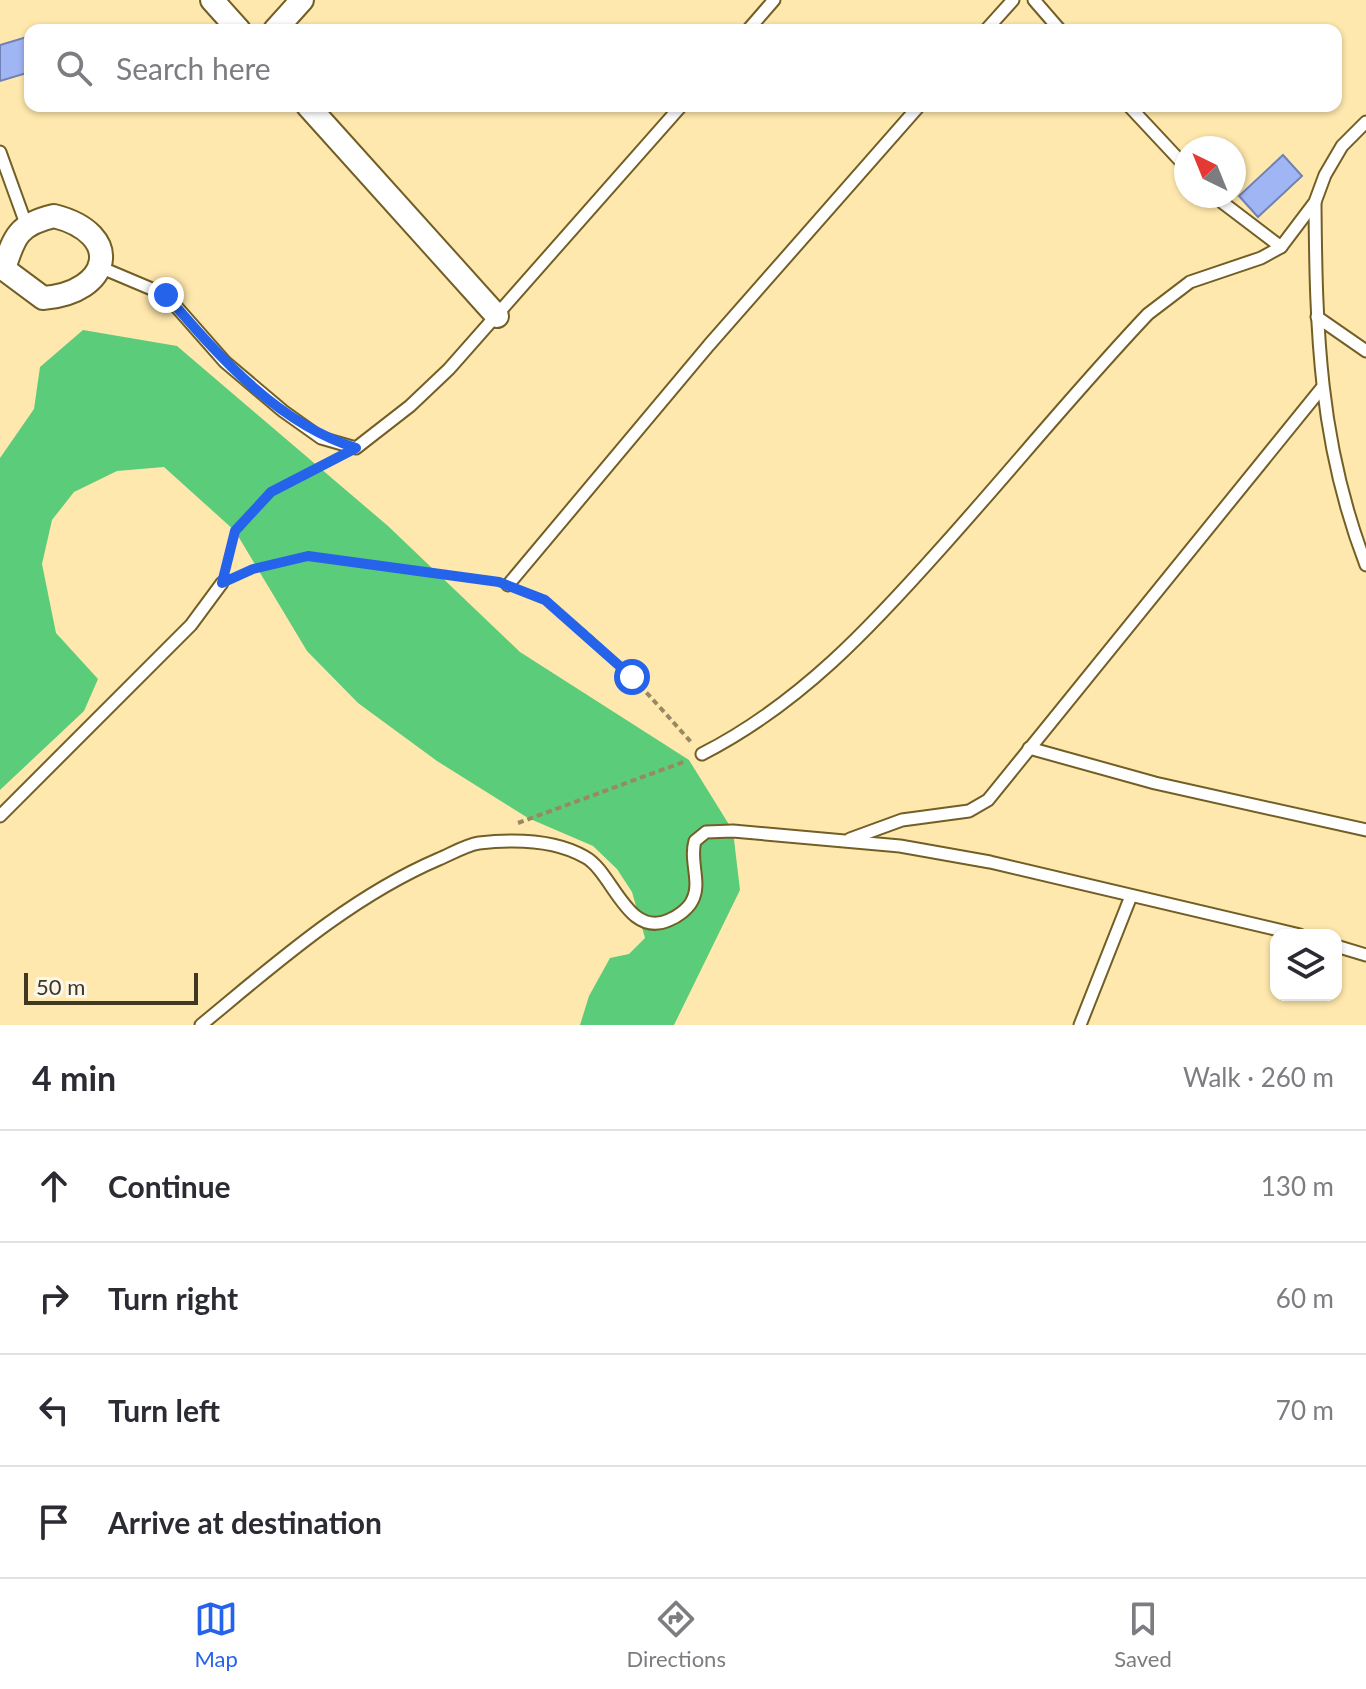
<!DOCTYPE html>
<html lang="en">
<head>
<meta charset="utf-8">
<style>
	body { margin:0; font-family:Lato,sans-serif; background:#f7f7f7; color:#2b2b33 }
	.controls { position:absolute; right:24px; bottom:24px; display:grid; overflow:hidden; border-radius:16px; box-shadow:0 2px 6px #0004 }
	.controls button { width:72px; height:72px; display:grid; place-items:center; padding:0; border:0; border-bottom:2px solid #e1e1e2; background:#fff; color:#2b2b33; font:40px sans-serif }
	.compass { position:absolute; left:1174px; top:136px; width:72px; height:72px; border-radius:50%; background:#fff; box-shadow:0 2px 6px #0004; rotate:317deg }
	.scale { position:absolute; left:24px; bottom:20px; width:174px; box-sizing:border-box; padding-left:8px; border:4px solid #403720; border-top:0; font-size:22px; line-height:28px; white-space:nowrap; color:#403720; -webkit-text-stroke:6px #fbf7ec; paint-order:stroke }
	.stop { position:absolute; width:24px; height:24px; margin:-18px; border:6px solid #2563eb; border-radius:50%; background:#fff }
	.stop.end { background:#2563eb; border-color:#fff; box-shadow:0 2px 8px #0008 }
	.list { margin:0; padding:0; list-style:none }
	h2 { display:flex; justify-content:space-between; align-items:center; height:104px; margin:0; padding:0 32px; font-size:34px }
	h2 small { font-size:26px; font-weight:400; color:#7c7c81 }
	.list li { display:grid; grid-template-columns:52px 1fr auto; gap:24px; align-items:center; box-sizing:border-box; height:112px; padding:0 32px; border-top:2px solid #e1e1e2 }
	.list b { display:block; font-size:30px; white-space:nowrap }
	.list em { font-size:26px; font-style:normal; color:#7c7c81 }
	.icon { flex:none; width:44px; height:44px; fill:none; stroke:currentColor; stroke-width:2; stroke-linecap:round; stroke-linejoin:round }
	.map { position:relative; flex:none; width:1366px; height:1025px; overflow:hidden }
	.search { position:absolute; background:#fff; box-shadow:0 2px 6px #0004; left:24px; right:24px; top:24px; height:88px; display:flex; align-items:center; gap:20px; box-sizing:border-box; padding:0 28px; border-radius:16px; color:#7c7c81; font-size:30px }
	.sheet { height:552px; background:#fff }
	nav { display:flex; justify-content:space-around; align-items:center; box-sizing:border-box; height:112px; border-top:2px solid #e1e1e2; background:#fff; font-size:22px; color:#7c7c81 }
	nav a { display:grid; justify-items:center; gap:4px }
	nav .on { color:#2563eb }
	.map>svg:first-child { display:block }
	.water { fill:#5bcc79 }
	.building { fill:#a0b5f4; stroke:#7081b3; stroke-width:2 }
	.lines { fill:none; stroke-linecap:round; stroke-linejoin:round }
	.service-casing { stroke:#725f26; stroke-width:15 }
	.minor-casing { stroke:#725f26; stroke-width:26 }
	.path { stroke:#988961; stroke-width:4; stroke-dasharray:6 4; stroke-linecap:butt }
	.service { stroke:#fff; stroke-width:11 }
	.minor { stroke:#fff; stroke-width:22 }
	.route { stroke:#2563eb; stroke-width:10 }
</style>
</head>
<body>
<div class="map">
<svg width="1366" height="1025" viewBox="0 0 1366 1025">
	<rect width="100%" height="100%" fill="#ffe8ad"/>
	<path class="water" d="M83,330L177,346L388,526L520,652L689,760L733,831L740,890L674,1025H580L589,996L610,958L629,954L645,938L632,892L617,869L593,846L528,818L437,761L358,703L307,651L235,531L164,467L117,471L74,492L52,520L42,564L56,633L98,679L84,711L0,790V458L34,409L40,367Z"/>
	<g class="building">
		<path d="M30,36V72L0,81V45Z"/>
		<path d="M1283,155L1302,176L1258,217L1239,196Z"/>
	</g>
	<g class="lines">
		<defs>
			<g id="service">
				<path d="M1034,0L1060,30"/>
				<path d="M748,30L774,0"/>
				<path d="M986,30L1013,0"/>
				<path d="M1129,106L1186,167"/>
				<path d="M0,152L26,224"/>
				<path d="M1214,196L1281,247"/>
				<path d="M1315,203C1316,332 1319,443 1366,565"/>
				<path d="M102,268L166,295L225,362L283,411L321,438L356,448L410,406L449,369L681,106"/>
				<path d="M1317,317L1366,351"/>
				<path d="M508,585L709,345L919,106"/>
				<path d="M1029,748L1155,783L1366,830"/>
				<path d="M702,754C800,704 871,627 943,546C1012,469 1077,389 1148,314L1190,282L1261,258L1281,247L1315,202L1325,175L1342,146L1366,122"/>
				<path d="M0,816L191,625L222,583"/>
				<path d="M850,839L902,820L969,811L988,800L1321,389"/>
				<path d="M1336,946L1366,955"/>
				<path d="M201,1025C275,964 350,897 439,859C451,854 466,845 479,843C514,839 554,839 585,857C613,872 627,939 669,920C677,917 688,909 692,901C702,883 689,861 695,841L706,832L733,831L900,846L990,862L1300,935"/>
				<path d="M1080,1025L1131,896"/>
			</g>
			<g id="minor">
				<path d="M212,0L239,30"/>
				<path d="M275,30L302,0"/>
				<path d="M308,106L497,316"/>
				<path d="M54,216C125,234 111,293 43,298L4,269C14,236 19,224 54,216Z"/>
			</g>
		</defs>
		<use href="#service" class="service-casing"/>
		<use href="#minor" class="minor-casing"/>
		<g class="path">
			<path d="M225,569L235,531L271,492L334,460"/>
			<path d="M235,577L253,569L308,556L493,581"/>
			<path d="M524,591C576,609 653,700 691,742"/>
			<path d="M518,823L686,761"/>
		</g>
		<use href="#service" class="service"/>
		<use href="#minor" class="minor"/>
	</g>
	<g class="lines">
		<path class="route" d="M166,295C219,356 276,423 356,448L271,492L235,531L222,583L253,569L308,556L499,582L545,600L632,677"/>
	</g>
</svg>
<div class="controls">
<button><svg class="icon" aria-label="layers" viewBox="0 0 24 24"><path d="M12 4l9 5-9 5-9-5zM3 14l9 5 9-5"/></svg></button>
</div>
<svg class="compass" viewBox="-18 -18 36 36"><path d="M0-13l5 13h-10z" fill="#e53935"/><path d="M0 13l5-13h-10z" fill="#7c7c81"/></svg>
<div class="scale">50 m</div>
<div class="stop" style="left:632px;top:677px"></div>
<div class="stop end" style="left:166px;top:295px"></div>
<div class="search"><svg class="icon" aria-label="search" viewBox="0 0 24 24"><circle cx="10" cy="10" r="6"/><path d="M15 15l6 6"/></svg>Search here</div>
</div>
<section class="sheet">
<h2>4 min<small>Walk · 260 m</small></h2>
<ul class="list">
<li><svg class="icon" aria-label="ahead" viewBox="0 0 24 24"><path d="M12 20V5M6 11l6-6 6 6"/></svg><div><b>Continue</b></div><em>130 m</em></li>
<li><svg class="icon" aria-label="right" viewBox="0 0 24 24"><path d="M7 20v-9h11M14 6l5 5-5 5"/></svg><div><b>Turn right</b></div><em>60 m</em></li>
<li><svg class="icon" aria-label="left" viewBox="0 0 24 24"><path d="M17 20v-9H6M10 6l-5 5 5 5"/></svg><div><b>Turn left</b></div><em>70 m</em></li>
<li><svg class="icon" aria-label="arrive" viewBox="0 0 24 24"><path d="M6 21V4h12l-3 4 3 4H6"/></svg><div><b>Arrive at destination</b></div></li>
</ul>
</section>
<nav>
<a class="on"><svg class="icon" aria-label="map" viewBox="0 0 24 24"><path d="M3 6l6-2 6 2 6-2v14l-6 2-6-2-6 2zM9 4v14M15 6v14"/></svg>Map</a>
<a><svg class="icon" aria-label="directions" viewBox="0 0 24 24"><path d="M12 3l9 9-9 9-9-9zM9 14v-3h6M13 9l2 2-2 2"/></svg>Directions</a>
<a><svg class="icon" aria-label="saved" viewBox="0 0 24 24"><path d="M7 4h10v16l-5-4-5 4z"/></svg>Saved</a>
</nav>
</body>
</html>
